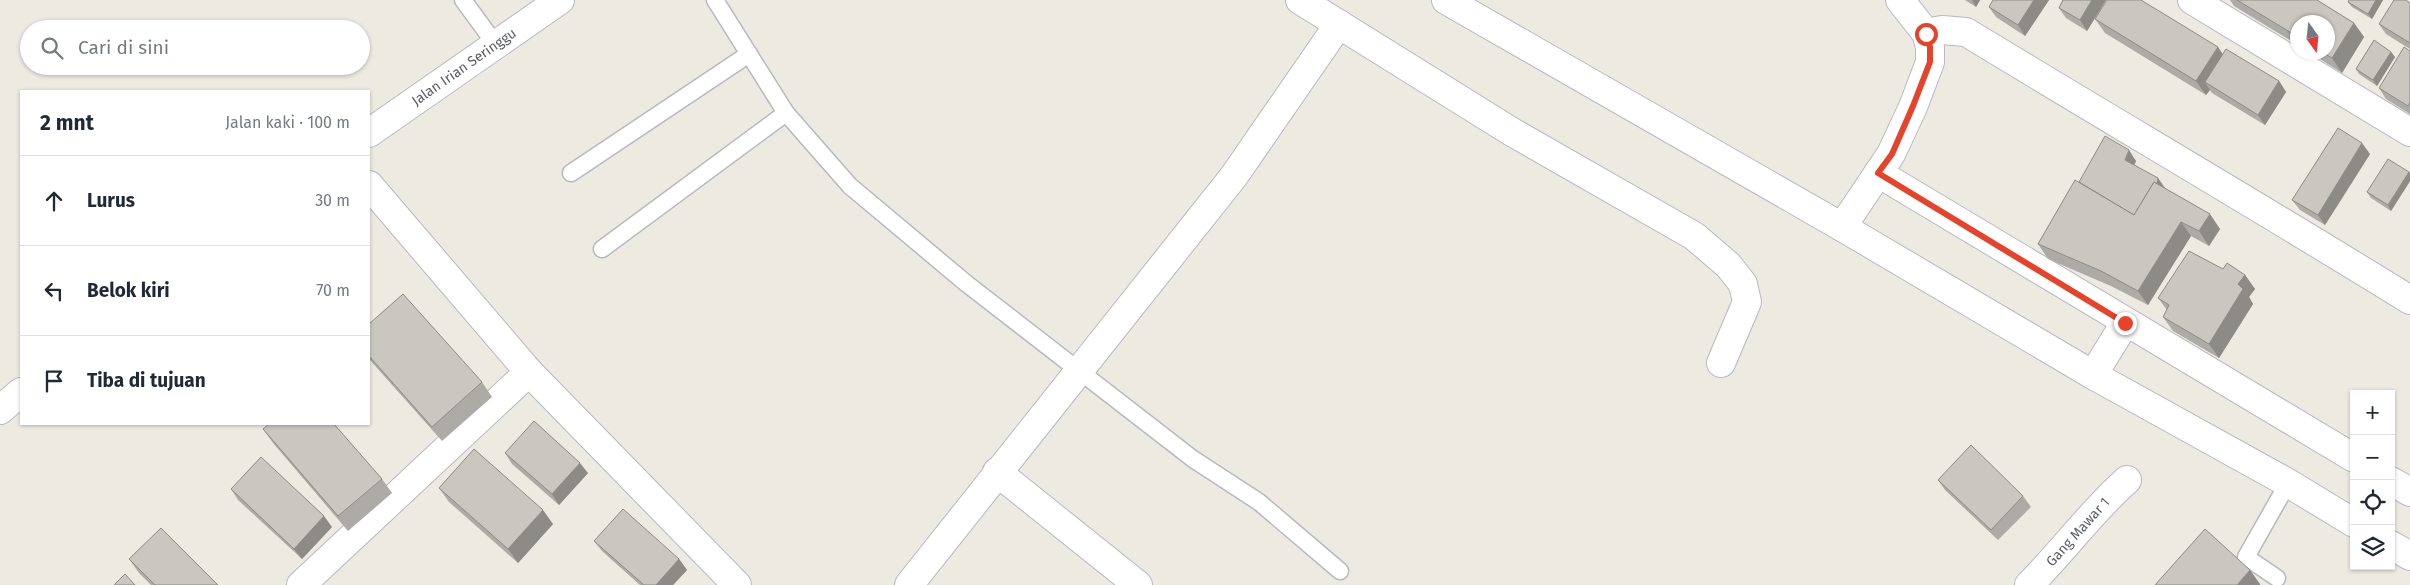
<!DOCTYPE html>
<html lang="id">
<head>
<meta charset="utf-8">
<style>
	body { margin:0; font-family:"Fira Sans",sans-serif; background:#f6f6f7; color:#1f2937 }
	.controls { position:absolute; right:15px; bottom:15px; display:grid; overflow:hidden; border-radius:0px; box-shadow:0 1px 4px #0004 }
	.controls button { width:45px; height:45px; display:grid; place-items:center; padding:0; border:0; border-bottom:1px solid #e0e1e3; background:#fff; color:#1f2937; font:25px sans-serif }
	.compass { position:absolute; left:2290px; top:15px; width:45px; height:45px; border-radius:50%; background:#fff; box-shadow:0 1px 4px #0004; rotate:165deg }
	.stop { position:absolute; width:15px; height:15px; margin:-11px; border:4px solid #e9422a; border-radius:50%; background:#fff }
	.stop.end { background:#e9422a; border-color:#fff; box-shadow:0 1px 5px #0008 }
	.list { margin:0; padding:0; list-style:none }
	h2 { display:flex; justify-content:space-between; align-items:center; height:65px; margin:0; padding:0 20px; font-size:21px }
	h2 small { font-size:16px; font-weight:400; color:#747a83 }
	.list li { display:grid; grid-template-columns:32px 1fr auto; gap:15px; align-items:center; box-sizing:border-box; height:90px; padding:0 20px; border-top:1px solid #e0e1e3 }
	.list b { display:block; font-size:19px; white-space:nowrap }
	.list em { font-size:16px; font-style:normal; color:#747a83 }
	.icon { flex:none; width:28px; height:28px; fill:none; stroke:currentColor; stroke-width:2; stroke-linecap:round; stroke-linejoin:round }
	.map { position:relative; flex:none; width:2410px; height:585px; overflow:hidden }
	.search { position:absolute; background:#fff; box-shadow:0 1px 4px #0004; left:20px; top:20px; width:350px; height:55px; display:flex; align-items:center; gap:12px; box-sizing:border-box; padding:0 18px; border-radius:28px; color:#747a83; font-size:19px }
	.panel { position:absolute; background:#fff; box-shadow:0 1px 4px #0004; left:20px; top:90px; width:350px; height:335px; border-radius:0px }
	.map>svg:first-child { display:block }
	.lines { fill:none; stroke-linecap:round; stroke-linejoin:round }
	.lane-casing { stroke:#b6b9be; stroke-width:19 }
	.street-casing { stroke:#b6b9be; stroke-width:30 }
	.secondary-casing { stroke:#b6bac0; stroke-width:30 }
	.lane { stroke:#fff; stroke-width:16 }
	.street { stroke:#fff; stroke-width:28 }
	.secondary { stroke:#fff; stroke-width:28 }
	.wall { fill:#adaba5 }
	.shaded-wall { fill:#8d8b86 }
	.building { fill:#c9c7c0; stroke:#8d8b86 }
	.route { stroke:#e9422a; stroke-width:6 }
	.labels { text-anchor:middle; dominant-baseline:central; stroke-width:4.5; stroke-linejoin:round; paint-order:stroke }
	.street-label { font-size:14px; fill:#595d62; stroke:#fff }
</style>
</head>
<body>
<div class="map">
<svg width="2410" height="585" viewBox="0 0 2410 585">
	<rect width="100%" height="100%" fill="#edeae1"/>
	<g class="lines">
		<defs>
			<g id="lane">
				<path d="M463,0L496,45"/>
				<path d="M715,0L786,113L850,186L967,284L1193,459L1259,502L1340,571"/>
				<path d="M571,173L749,54"/>
				<path d="M602,249L786,113"/>
				<path d="M2277,578L2246,557L2288,483"/>
			</g>
			<g id="street">
				<path d="M1300,0L1512,132L1694,236L1728,265L1743,284L1747,302L1721,363"/>
				<path d="M1446,0L1842,227L2093,375L2288,483L2354,523"/>
				<path d="M2192,0L2410,132"/>
				<path d="M1926,33L1942,30L1966,32C2114,122 2263,209 2410,300"/>
				<path d="M1878,173L2354,458"/>
				<path d="M369,185L529,372L737,585"/>
				<path d="M1842,227L1891,154L1913,107L1930,62V47L1926,33L1900,0"/>
				<path d="M2093,375L2125,323"/>
				<path d="M997,472L1138,585"/>
				<path d="M2391,481L2410,492"/>
				<path d="M2391,545L2410,556"/>
				<path d="M301,585L529,372"/>
				<path d="M909,585L1234,176L1339,24"/>
				<path d="M2029,585C2063,551 2091,512 2127,480"/>
			</g>
			<g id="secondary">
				<path d="M369,133L560,0"/>
				<path d="M0,410L21,392"/>
			</g>
		</defs>
		<use href="#lane" class="lane-casing"/>
		<use href="#street" class="street-casing"/>
		<use href="#secondary" class="secondary-casing"/>
		<use href="#lane" class="lane"/>
		<use href="#street" class="street"/>
		<use href="#secondary" class="secondary"/>
	</g>
	<g class="wall">
		<path d="M1965,0H1980L1976,7Z"/>
		<path d="M1993,0H2049L2025,36L1996,17L1989,7Z"/>
		<path d="M2063,0H2106L2087,31L2066,18L2059,8Z"/>
		<path d="M2230,0H2317L2354,23L2364,37L2342,73L2309,52H2328L2298,22V45L2234,6Z"/>
		<path d="M2349,0H2383L2372,19L2352,7L2348,2Z"/>
		<path d="M2410,3V49L2386,34L2379,24Z"/>
		<path d="M2095,19L2218,47L2223,55L2279,81L2286,92L2265,125L2212,93L2210,90L2206,95L2105,33Z"/>
		<path d="M2410,51V114L2386,99L2379,88Z"/>
		<path d="M2391,52L2395,57L2377,86L2359,74L2356,69Z"/>
		<path d="M2370,154L2325,225L2300,210L2292,200Z"/>
		<path d="M2136,161L2134,165L2220,229L2209,246L2191,236L2148,305L2111,286L2048,259L2038,244L2079,182Z"/>
		<path d="M2409,172L2410,173V181L2391,211L2371,198L2367,192Z"/>
		<path d="M2223,269L2245,275L2255,289L2249,297L2253,304L2219,358L2173,331L2163,317L2167,310L2158,298Z"/>
		<path d="M369,324L482,382L492,397L442,441L369,359Z"/>
		<path d="M263,429L382,479L392,493L348,531L273,443Z"/>
		<path d="M505,453L588,473L559,505L512,464Z"/>
		<path d="M1938,480L2023,496L2031,507L1998,540L1945,490Z"/>
		<path d="M439,488L553,524L518,563L449,502Z"/>
		<path d="M231,489L332,527L302,559L238,500Z"/>
		<path d="M594,541L679,559L687,570L673,585H640L602,551Z"/>
		<path d="M129,559L218,585H151L139,573Z"/>
	</g>
	<g class="shaded-wall">
		<path d="M1972,0H1980L1976,7Z"/>
		<path d="M2034,0H2049L2025,36L2018,25Z"/>
		<path d="M2092,0H2106L2087,31L2080,20Z"/>
		<path d="M2376,0H2383L2372,19L2368,14Z"/>
		<path d="M2354,23L2364,37L2342,73L2332,58Z"/>
		<path d="M2218,47L2228,62L2205,82L2210,90L2206,95L2196,81Z"/>
		<path d="M2391,52L2395,57L2377,86L2373,80Z"/>
		<path d="M2279,81L2286,92L2265,125L2258,115Z"/>
		<path d="M2362,143L2370,154L2325,225L2318,215Z"/>
		<path d="M2129,150L2136,161L2132,171L2125,160Z"/>
		<path d="M2409,172L2410,173V181L2391,211L2388,205Z"/>
		<path d="M2158,178L2165,188L2144,230Z"/>
		<path d="M2210,214L2220,229L2209,246L2199,231Z"/>
		<path d="M2181,222L2191,236L2148,305L2138,291Z"/>
		<path d="M2245,275L2255,289L2249,297L2253,304L2219,358L2209,344L2238,284Z"/>
		<path d="M580,463L588,473L559,505L552,494Z"/>
		<path d="M543,510L553,524L518,563L508,549Z"/>
		<path d="M324,516L332,527L302,559L294,549Z"/>
		<path d="M679,559L687,570L673,585H656Z"/>
		<path d="M2250,570L2260,584V585H2237Z"/>
	</g>
	<g class="building">
		<path d="M1993,0H2034L2018,25L1989,7Z"/>
		<path d="M2063,0H2092L2080,20L2059,8Z"/>
		<path d="M2107,0H2141L2218,47L2196,81L2095,19Z"/>
		<path d="M2237,0H2317L2354,23L2332,58L2322,52H2328V22H2298V37Z"/>
		<path d="M2349,0H2376L2368,14L2348,2Z"/>
		<path d="M2394,0H2406L2410,3V43L2379,24Z"/>
		<path d="M2374,40L2391,52L2373,80L2356,69Z"/>
		<path d="M2404,47L2410,51V103L2408,106L2379,88Z"/>
		<path d="M2226,49L2279,81L2258,115L2205,82Z"/>
		<path d="M2338,128L2362,143L2318,215L2292,200Z"/>
		<path d="M2105,136L2129,150L2125,160L2158,178L2157,184L2154,182L2134,215L2079,182Z"/>
		<path d="M2388,159L2409,172L2388,205L2367,192Z"/>
		<path d="M2075,180L2134,215L2154,182L2210,214L2199,231L2181,222L2138,291L2101,271L2038,244Z"/>
		<path d="M2189,251L2223,269L2227,263L2245,275L2238,284L2243,289L2209,344L2163,317L2169,305L2158,298Z"/>
		<path d="M403,294L482,382L432,427L369,356V324Z"/>
		<path d="M534,421L580,463L552,494L505,453Z"/>
		<path d="M269,424H334L382,479L338,516L263,429Z"/>
		<path d="M1971,445L2023,496L1991,530L1938,480Z"/>
		<path d="M474,449L543,510L508,549L439,488Z"/>
		<path d="M261,457L324,516L294,549L231,489Z"/>
		<path d="M623,509L679,559L656,585H644L594,541Z"/>
		<path d="M161,528L218,585H155L129,559Z"/>
		<path d="M2205,529L2250,570L2237,585H2155Z"/>
		<path d="M125,574L135,585H114Z"/>
	</g>
	<g class="lines">
		<path class="route" d="M1926,34L1930,47V62L1913,106L1892,154L1878,173L2125,323"/>
	</g>
	<g class="labels">
		<g class="street-label">
			<text transform="translate(464 67) rotate(-35)">Jalan Irian Seringgu</text>
			<text transform="translate(2078 532) rotate(-48)">Gang Mawar 1</text>
		</g>
	</g>
</svg>
<div class="controls">
<button>+</button>
<button>−</button>
<button><svg class="icon" aria-label="locate" viewBox="0 0 24 24"><circle cx="12" cy="12" r="6"/><path d="M12 2v4M12 18v4M2 12h4M18 12h4"/></svg></button>
<button><svg class="icon" aria-label="layers" viewBox="0 0 24 24"><path d="M12 4l9 5-9 5-9-5zM3 14l9 5 9-5"/></svg></button>
</div>
<svg class="compass" viewBox="-18 -18 36 36"><path d="M0-13l5 13h-10z" fill="#e53935"/><path d="M0 13l5-13h-10z" fill="#747a83"/></svg>
<div class="stop" style="left:1926px;top:34px"></div>
<div class="stop end" style="left:2125px;top:323px"></div>
<div class="search"><svg class="icon" aria-label="search" viewBox="0 0 24 24"><circle cx="10" cy="10" r="6"/><path d="M15 15l6 6"/></svg>Cari di sini</div>
<section class="panel">
<h2>2 mnt<small>Jalan kaki · 100 m</small></h2>
<ul class="list">
<li><svg class="icon" aria-label="ahead" viewBox="0 0 24 24"><path d="M12 20V5M6 11l6-6 6 6"/></svg><div><b>Lurus</b></div><em>30 m</em></li>
<li><svg class="icon" aria-label="left" viewBox="0 0 24 24"><path d="M17 20v-9H6M10 6l-5 5 5 5"/></svg><div><b>Belok kiri</b></div><em>70 m</em></li>
<li><svg class="icon" aria-label="arrive" viewBox="0 0 24 24"><path d="M6 21V4h12l-3 4 3 4H6"/></svg><div><b>Tiba di tujuan</b></div></li>
</ul>
</section>
</div>
</body>
</html>
